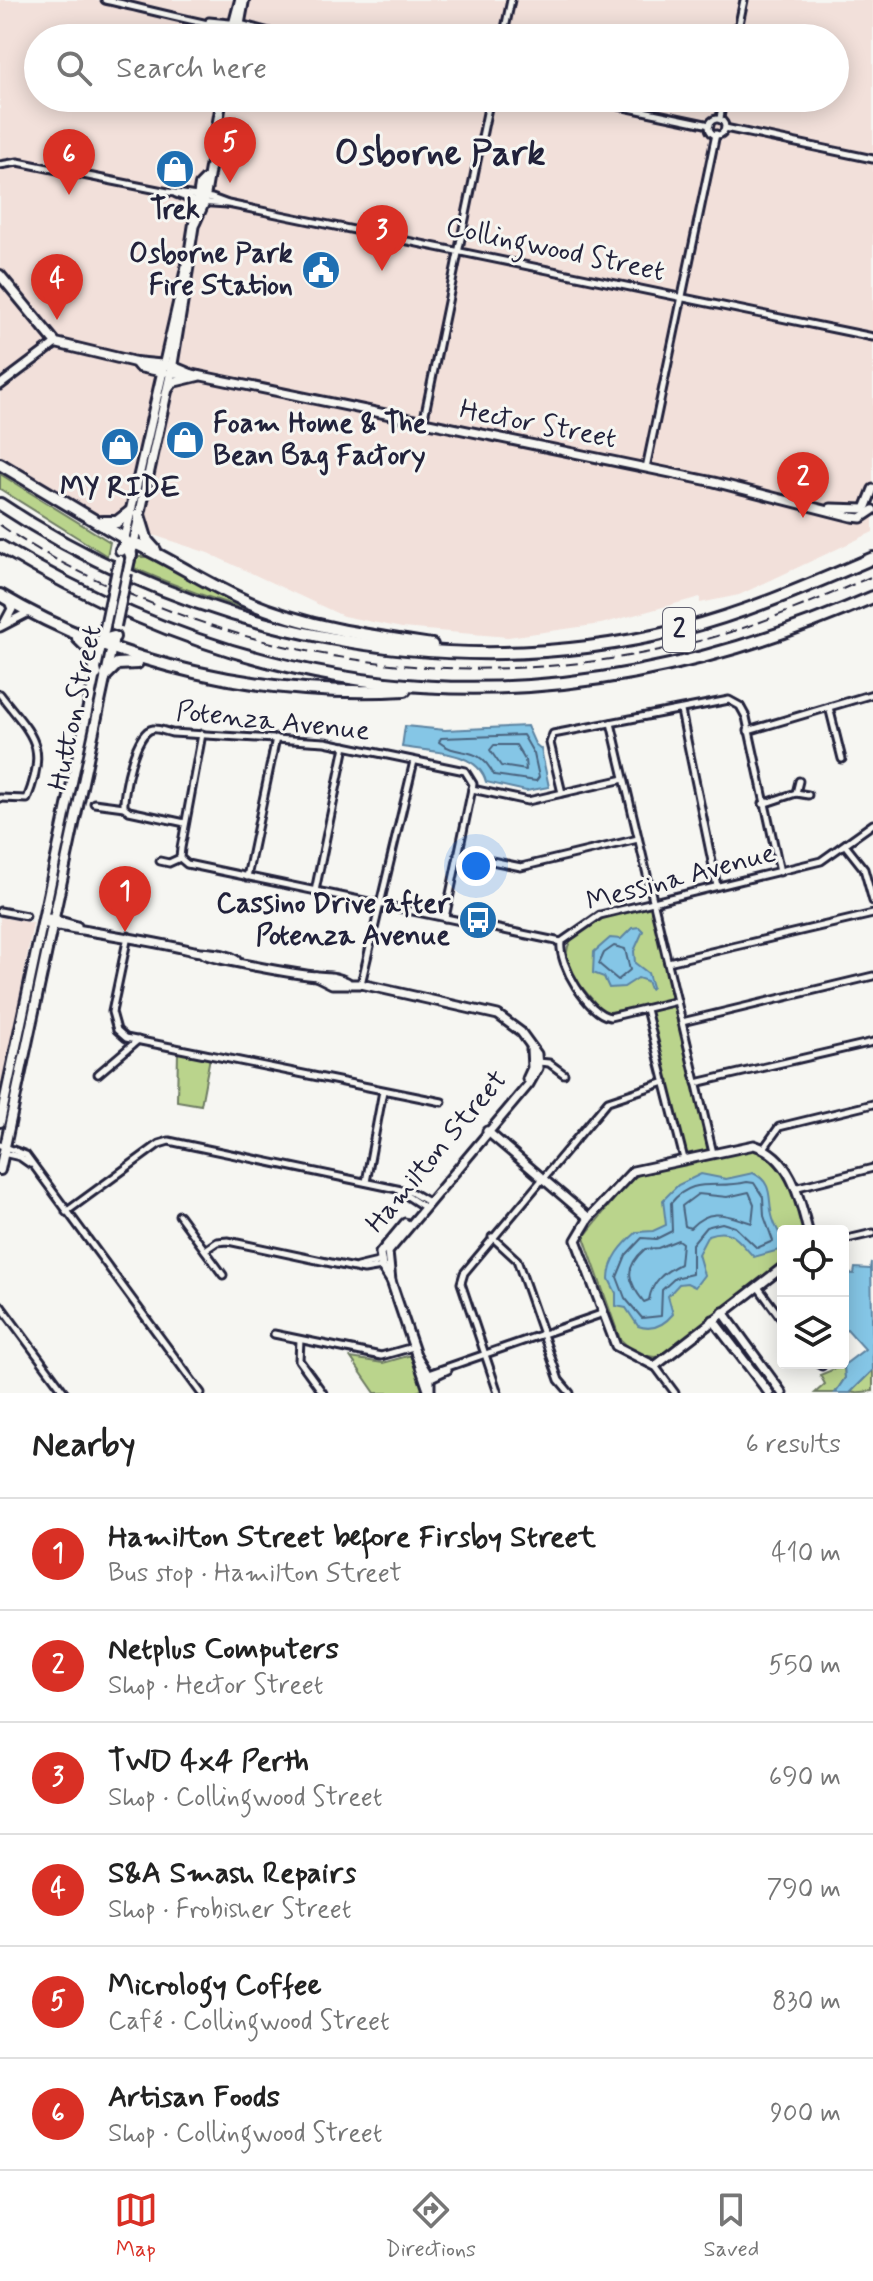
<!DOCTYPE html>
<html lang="en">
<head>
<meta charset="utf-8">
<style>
	body { margin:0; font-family:Mynerve,sans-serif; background:#f6f6f6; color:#222 }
	.controls { position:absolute; right:24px; bottom:24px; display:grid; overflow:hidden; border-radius:8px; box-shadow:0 4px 20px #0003 }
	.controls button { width:72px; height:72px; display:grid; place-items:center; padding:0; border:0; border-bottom:2px solid #e0e0e0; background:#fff; color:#222; font:40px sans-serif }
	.you { position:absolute; left:476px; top:866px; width:28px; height:28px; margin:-20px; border:6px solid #fff; border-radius:50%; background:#1a73e8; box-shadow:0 0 0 12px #1a73e833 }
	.badge { display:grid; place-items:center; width:52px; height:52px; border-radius:50%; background:#d93025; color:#fff; font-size:26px; font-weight:700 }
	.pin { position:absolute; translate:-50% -66px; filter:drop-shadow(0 2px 4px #0008) }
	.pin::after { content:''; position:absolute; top:42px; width:28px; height:24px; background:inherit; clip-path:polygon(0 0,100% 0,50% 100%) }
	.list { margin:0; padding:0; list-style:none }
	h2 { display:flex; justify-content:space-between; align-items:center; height:104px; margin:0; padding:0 32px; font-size:34px }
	h2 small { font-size:26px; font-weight:400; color:#767676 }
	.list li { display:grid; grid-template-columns:52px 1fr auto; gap:24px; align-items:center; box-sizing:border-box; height:112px; padding:0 32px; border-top:2px solid #e0e0e0 }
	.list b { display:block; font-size:30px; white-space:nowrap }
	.list p { margin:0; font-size:26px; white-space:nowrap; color:#767676 }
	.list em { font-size:26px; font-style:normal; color:#767676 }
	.icon { flex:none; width:44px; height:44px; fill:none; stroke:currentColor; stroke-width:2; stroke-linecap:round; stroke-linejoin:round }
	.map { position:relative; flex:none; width:873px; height:1393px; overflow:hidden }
	.search { position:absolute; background:#fff; box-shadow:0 4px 20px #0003; left:24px; right:24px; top:24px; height:88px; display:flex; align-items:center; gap:20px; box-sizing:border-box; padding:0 28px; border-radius:44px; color:#767676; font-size:30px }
	.sheet { height:776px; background:#fff }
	nav { display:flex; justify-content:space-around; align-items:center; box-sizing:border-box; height:112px; border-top:2px solid #e0e0e0; background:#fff; font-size:22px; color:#767676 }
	nav a { display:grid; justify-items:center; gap:4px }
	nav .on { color:#d93025 }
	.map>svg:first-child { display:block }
	.built { fill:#f2e0da; fill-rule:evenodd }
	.green { fill:#bad48c; stroke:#6e7b64; stroke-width:2 }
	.water { fill:#85c6e6; stroke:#5d84a2; stroke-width:2 }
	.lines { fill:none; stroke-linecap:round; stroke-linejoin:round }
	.shore { stroke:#4a647f; stroke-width:2 }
	.minor-casing { stroke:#22223b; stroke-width:11 }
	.tertiary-casing { stroke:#22223b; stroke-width:13 }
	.secondary-casing { stroke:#22223b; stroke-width:13 }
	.primary-casing { stroke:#22223b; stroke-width:14 }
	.motorway-casing { stroke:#22223b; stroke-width:16 }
	.minor { stroke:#f6f6f2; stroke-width:5 }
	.tertiary { stroke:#f6f6f2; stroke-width:7 }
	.secondary { stroke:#f6f6f2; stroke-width:7 }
	.primary { stroke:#f6f6f2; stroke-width:8 }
	.motorway { stroke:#f6f6f2; stroke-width:10 }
	.rail { stroke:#22223b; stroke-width:2; stroke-dasharray:12 6; stroke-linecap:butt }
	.primary-bridge-casing { stroke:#22223b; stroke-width:14; stroke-linecap:butt }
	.primary-bridge { stroke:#f6f6f2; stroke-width:8 }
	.labels { text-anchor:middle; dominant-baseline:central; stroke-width:6; stroke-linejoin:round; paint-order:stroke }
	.shield { fill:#f6f6f2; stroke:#626272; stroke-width:2 }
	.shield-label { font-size:26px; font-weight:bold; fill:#22223b }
	.poi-label { font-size:28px; font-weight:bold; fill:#22223b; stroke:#f6f6f2 }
	.street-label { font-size:28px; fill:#22223b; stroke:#f6f6f2 }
	.district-label { font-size:36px; font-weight:bold; fill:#22223b; stroke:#f6f6f2 }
</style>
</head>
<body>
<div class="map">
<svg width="873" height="1393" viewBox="0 0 873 1393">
	<rect width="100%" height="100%" fill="#f6f6f2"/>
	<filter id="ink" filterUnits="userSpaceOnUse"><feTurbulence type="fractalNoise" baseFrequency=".0125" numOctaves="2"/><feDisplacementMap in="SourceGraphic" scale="16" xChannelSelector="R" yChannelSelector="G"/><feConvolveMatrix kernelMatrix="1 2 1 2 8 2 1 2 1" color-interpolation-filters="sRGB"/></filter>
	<g filter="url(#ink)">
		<g class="built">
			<path d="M0,0H873V532L739,595L700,603V597L601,624L508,637L402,628L343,616L208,553L104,519L0,460ZM38,38H835V98H38Z"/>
			<path d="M0,917L33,923L3,1094L0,1093Z"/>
		</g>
		<g class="green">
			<path d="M0,474L110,542L107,556L0,489Z"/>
			<path d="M137,557H147L235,601L278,618C228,605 181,589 134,568Z"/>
			<path d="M654,904L676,1000L604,1013C594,1001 580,987 572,973C546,925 622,912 654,904Z"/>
			<path d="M678,1003L711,1151L686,1157L649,1010Z"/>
			<path d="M178,1051L210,1057L201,1105L177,1101Z"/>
			<path d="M754,1148L761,1149L794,1186L806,1231H783V1261L662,1357C644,1358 633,1352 620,1339L584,1237L628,1182L640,1174Z"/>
			<path d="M411,1355L424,1389L414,1393H375L351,1358L383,1363Z"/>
			<path d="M844,1365L845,1378L835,1393H815L825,1384L820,1375Z"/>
			<path d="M873,1370V1391L850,1393Z"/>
		</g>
		<g class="water">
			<path d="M405,726L445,730L527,726L535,744L541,749L549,787L526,791L486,782C478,750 430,752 402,747Z"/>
			<path d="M639,927L643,931L634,951L635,963L648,973L652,987L650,989L647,981L638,978L624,987L609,988L604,977L593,973L594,952L610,938L621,939L632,928Z"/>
			<path d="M753,1173C775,1183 767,1201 773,1219C777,1233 783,1234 783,1249L754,1257C739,1242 733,1226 708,1235L698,1254L704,1275L695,1287L687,1283L679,1284L668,1296L673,1314C664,1325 652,1331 638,1326L626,1308L616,1306V1293L609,1279C609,1259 623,1244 637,1232L653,1231L666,1225L663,1200L678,1185L701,1174L726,1179Z"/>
			<path d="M871,1262L873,1370L850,1393H835L845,1378L844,1365L865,1349L847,1329L843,1331V1273L854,1274L855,1268L870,1269Z"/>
		</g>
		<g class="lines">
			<g class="shore">
				<path d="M523,735L534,754L539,777L536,781L494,775C477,742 460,759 439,742L441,738Z"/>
				<path d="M494,745H516L525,760L526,770L501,766L490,750Z"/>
				<path d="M614,946L625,949L630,970L618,980L599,964L604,953Z"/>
				<path d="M747,1182L754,1183L763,1197L764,1216L773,1241L757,1248L735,1227L722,1223L706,1227L692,1244V1274L675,1278L662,1290L661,1316L642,1318L625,1298L617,1277L626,1255L642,1238L656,1239L672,1231L671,1203C694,1175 715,1190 747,1182Z"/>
				<path d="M749,1192L754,1204L752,1223C728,1216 711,1206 690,1228L685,1226L682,1206L698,1194L727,1197Z"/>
				<path d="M678,1240L682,1243L680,1264C664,1272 652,1281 649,1300L644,1302C628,1282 623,1268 645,1249L658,1248Z"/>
			</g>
			<defs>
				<g id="minor">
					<path d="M105,0C130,5 251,37 264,32"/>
					<path d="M209,21L240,24L292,38"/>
					<path d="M503,38L511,0"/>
					<path d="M736,38L744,0"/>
					<path d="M581,98L710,125"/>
					<path d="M720,119L723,98"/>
					<circle cx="717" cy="127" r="8"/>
					<path d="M725,128L873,159"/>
					<path d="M0,165L18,162L168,192L212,198L228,204L873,337"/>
					<path d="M176,194L197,202L227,204"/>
					<path d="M423,423L490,98"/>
					<path d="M646,468L716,134"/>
					<path d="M0,694C32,736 49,744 27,799L0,798"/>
					<path d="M829,707L842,759"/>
					<path d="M681,711L717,886"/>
					<path d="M611,723L713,1153"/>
					<path d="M748,731L873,694"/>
					<path d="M202,734L181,848L180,858L187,864L561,942"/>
					<path d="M472,789L528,801L624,779"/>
					<path d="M562,793L550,743L553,734L729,700L740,706L746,717L780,872"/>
					<path d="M796,793L799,781"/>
					<path d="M94,803L124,807"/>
					<path d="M763,804L796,793L808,795"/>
					<path d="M185,823L129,811L124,807C123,792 135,731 153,729C158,728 166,732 172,733L325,742L465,771L473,784L445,918"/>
					<path d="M845,845L864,869L873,901"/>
					<path d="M458,854L521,867L638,839"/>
					<path d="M160,861L169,863L180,858"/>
					<path d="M247,877L276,738"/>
					<path d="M315,891L345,746"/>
					<path d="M0,911L26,916"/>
					<path d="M128,936L112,1012L117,1030L126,1038L442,1102"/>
					<path d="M668,962L873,914"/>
					<path d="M361,984L414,761"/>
					<path d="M677,1001L610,1017C588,1014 558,964 561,942L600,915L821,861L873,824"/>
					<path d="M646,1009L684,1159"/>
					<path d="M682,1022L873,976"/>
					<path d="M538,1062L549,1063L564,1074"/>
					<path d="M98,1074L138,1040"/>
					<path d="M696,1083L873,1042"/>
					<path d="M0,1145L26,1155L201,1393"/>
					<path d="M764,1148L779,1127L873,1104"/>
					<path d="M3,1153L20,1157L30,1164"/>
					<path d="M366,1182L383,1091"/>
					<path d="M798,1187L873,1168"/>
					<path d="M401,1192L424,1207"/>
					<path d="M66,1212L159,1144L169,1141L411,1192L428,1202"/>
					<path d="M179,1215L223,1275"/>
					<path d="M492,1237L517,1260L559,1380L570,1393"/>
					<path d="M843,1240L873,1233"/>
					<path d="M205,1250L217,1242L228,1241L364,1270L382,1267"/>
					<path d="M357,1267L382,1261"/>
					<path d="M758,1287L783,1321"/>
					<path d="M0,1305L65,1393"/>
					<path d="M274,1334L381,1356L413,1347"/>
					<path d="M300,1340L299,1360L323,1393"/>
					<path d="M817,1363L822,1366"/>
					<path d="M655,1366L675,1393"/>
					<path d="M428,1374L601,1314"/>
					<path d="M429,1379L448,1370"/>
					<path d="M498,1393L461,1283L464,1273L608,1101L665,1082"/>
				</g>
				<g id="tertiary">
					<path d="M0,385L56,343"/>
					<path d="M4,624L12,609L9,601"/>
					<path d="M0,627L29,612"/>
					<path d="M49,918L77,926"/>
					<path d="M47,924C96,933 145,939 194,951C210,954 222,952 236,960"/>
					<path d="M204,954C215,960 300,975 317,976C329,977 335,976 347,982"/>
					<path d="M316,976L332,984H361L498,1015L521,1032L537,1054L538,1068L529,1084L388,1252L391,1281L429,1393"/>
					<path d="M527,1079L532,1068L531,1049"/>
					<path d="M487,1131L589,1218"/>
					<path d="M783,1267L655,1366L616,1346L576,1240L589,1218L633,1171L754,1145C791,1156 800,1199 808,1231"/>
					<path d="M391,1281L382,1267L380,1253L405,1223"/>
					<path d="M723,1312L782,1393"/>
					<path d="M713,1320L769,1393"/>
					<path d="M416,1355L430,1378V1393"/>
				</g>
				<g id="secondary">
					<path d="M173,366L192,374"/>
					<path d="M171,373L192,374L714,482L852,517L861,518L873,510"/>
					<path d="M831,508L865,509L873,489"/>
				</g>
				<g id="primary">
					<path d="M230,38L240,0"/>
					<path d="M237,38L244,0"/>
					<path d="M195,223L204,203L222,98"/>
					<path d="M0,275L56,343L135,362L167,365"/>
					<path d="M135,362L139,367L164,372"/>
					<path d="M168,389L173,382L198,376"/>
					<path d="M124,540L189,255L200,185L206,179"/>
					<path d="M127,573L171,373L189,263"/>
					<path d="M0,1122L106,622"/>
					<path d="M0,1170L113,642"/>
				</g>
				<g id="motorway">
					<path d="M0,464L124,538L131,555"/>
					<path d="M0,504C198,635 447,687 679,630C746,613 810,585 873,558"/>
					<path d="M139,515L147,541L155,550"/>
					<path d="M102,522H117L130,512"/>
					<path d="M0,546C289,719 566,731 873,597"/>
					<path d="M121,550L127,543L139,545C176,563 211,586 248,602C306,627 370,636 432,645"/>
					<path d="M0,595C120,666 265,698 405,690"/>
					<path d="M78,638L91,651L96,674"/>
					<path d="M96,642L114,637"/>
					<path d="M106,675L117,664L137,663"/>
				</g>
			</defs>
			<use href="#minor" class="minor-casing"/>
			<use href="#tertiary" class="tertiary-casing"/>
			<use href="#secondary" class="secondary-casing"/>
			<use href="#primary" class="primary-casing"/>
			<use href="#motorway" class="motorway-casing"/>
			<use href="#minor" class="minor"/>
			<use href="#tertiary" class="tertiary"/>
			<use href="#secondary" class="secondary"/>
			<use href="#primary" class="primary"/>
			<use href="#motorway" class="motorway"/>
			<path class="rail" d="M0,525C41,554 88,577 134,596C310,673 504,689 691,643C754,628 814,601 873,576"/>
			<defs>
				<g id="primary-bridge">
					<path d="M106,622L119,560"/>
					<path d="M116,626L127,573"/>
				</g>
			</defs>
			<use href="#primary-bridge" class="primary-bridge-casing"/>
			<use href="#primary-bridge" class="primary-bridge"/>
		</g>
	</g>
	<defs>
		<symbol id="shop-disc" viewBox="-11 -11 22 22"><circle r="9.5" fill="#1f6fb2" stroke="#f6f6f2"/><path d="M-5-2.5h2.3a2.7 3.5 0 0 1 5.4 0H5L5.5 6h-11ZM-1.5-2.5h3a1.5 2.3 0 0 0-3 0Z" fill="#fff"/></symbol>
		<symbol id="civic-disc" viewBox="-11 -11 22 22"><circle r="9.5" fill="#1f6fb2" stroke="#f6f6f2"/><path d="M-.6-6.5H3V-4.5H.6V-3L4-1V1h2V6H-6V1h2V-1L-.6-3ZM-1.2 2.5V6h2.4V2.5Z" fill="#fff"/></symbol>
		<symbol id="bus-disc" viewBox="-11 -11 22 22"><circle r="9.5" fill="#1f6fb2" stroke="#f6f6f2"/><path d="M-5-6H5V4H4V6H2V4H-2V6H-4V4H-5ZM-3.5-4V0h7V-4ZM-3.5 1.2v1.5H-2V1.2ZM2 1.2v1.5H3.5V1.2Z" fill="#fff"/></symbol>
	</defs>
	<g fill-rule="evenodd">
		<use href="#shop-disc" x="153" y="147" width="44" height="44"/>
		<use href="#civic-disc" x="299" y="248" width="44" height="44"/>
		<use href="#shop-disc" x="163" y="418" width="44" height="44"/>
		<use href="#shop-disc" x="98" y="425" width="44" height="44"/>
		<use href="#bus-disc" x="456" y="898" width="44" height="44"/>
	</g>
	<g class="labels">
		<rect class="shield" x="663" y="608" width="32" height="44" rx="6"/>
		<g class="shield-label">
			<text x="679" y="630">2</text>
		</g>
		<g class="poi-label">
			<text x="175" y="210">Trek</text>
			<text x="293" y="254" text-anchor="end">Osborne Park<tspan x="293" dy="32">Fire Station</tspan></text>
			<text x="213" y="424" text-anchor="start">Foam Home &amp; The<tspan x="213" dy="32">Bean Bag Factory</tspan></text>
			<text x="120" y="488">MY RIDE</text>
			<text x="450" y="904" text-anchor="end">Cassino Drive after<tspan x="450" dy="32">Potenza Avenue</tspan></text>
		</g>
		<g class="street-label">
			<text transform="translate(555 250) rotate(12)">Collingwood Street</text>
			<text transform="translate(538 425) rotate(11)">Hector Street</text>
			<text transform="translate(76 708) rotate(-78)">Hutton Street</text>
			<text transform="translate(273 722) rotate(6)">Potenza Avenue</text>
			<text transform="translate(681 878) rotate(-15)">Messina Avenue</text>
			<text transform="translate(437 1152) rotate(-50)">Hamilton Street</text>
		</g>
		<g class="district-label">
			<text x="440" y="154">Osborne Park</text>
		</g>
	</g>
</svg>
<div class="controls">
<button><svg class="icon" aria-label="locate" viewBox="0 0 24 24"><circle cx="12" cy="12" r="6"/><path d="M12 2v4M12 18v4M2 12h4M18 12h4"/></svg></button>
<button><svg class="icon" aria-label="layers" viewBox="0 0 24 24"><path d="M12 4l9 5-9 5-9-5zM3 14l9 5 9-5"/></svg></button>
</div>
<div class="you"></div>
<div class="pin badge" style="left:125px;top:932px">1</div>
<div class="pin badge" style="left:803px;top:518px">2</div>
<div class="pin badge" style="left:382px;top:271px">3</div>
<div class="pin badge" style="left:57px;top:320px">4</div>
<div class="pin badge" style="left:230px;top:183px">5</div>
<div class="pin badge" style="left:69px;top:195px">6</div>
<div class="search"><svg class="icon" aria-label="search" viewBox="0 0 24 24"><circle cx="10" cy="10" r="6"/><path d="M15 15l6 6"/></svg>Search here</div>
</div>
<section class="sheet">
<h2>Nearby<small>6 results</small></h2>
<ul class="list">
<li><span class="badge">1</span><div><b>Hamilton Street before Firsby Street</b><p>Bus stop · Hamilton Street</p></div><em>410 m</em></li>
<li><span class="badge">2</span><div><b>Netplus Computers</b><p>Shop · Hector Street</p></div><em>550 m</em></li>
<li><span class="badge">3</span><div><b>TWD 4x4 Perth</b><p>Shop · Collingwood Street</p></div><em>690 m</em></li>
<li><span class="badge">4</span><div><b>S&amp;A Smash Repairs</b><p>Shop · Frobisher Street</p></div><em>790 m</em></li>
<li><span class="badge">5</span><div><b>Micrology Coffee</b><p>Café · Collingwood Street</p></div><em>830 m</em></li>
<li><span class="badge">6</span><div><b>Artisan Foods</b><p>Shop · Collingwood Street</p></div><em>900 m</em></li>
</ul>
</section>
<nav>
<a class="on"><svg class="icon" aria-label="map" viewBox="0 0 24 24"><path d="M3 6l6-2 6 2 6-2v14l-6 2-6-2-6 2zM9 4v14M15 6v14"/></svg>Map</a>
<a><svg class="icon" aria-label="directions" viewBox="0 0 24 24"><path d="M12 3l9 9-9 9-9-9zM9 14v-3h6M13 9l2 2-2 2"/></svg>Directions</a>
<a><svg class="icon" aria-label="saved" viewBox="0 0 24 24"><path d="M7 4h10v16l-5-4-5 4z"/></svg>Saved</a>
</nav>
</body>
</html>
